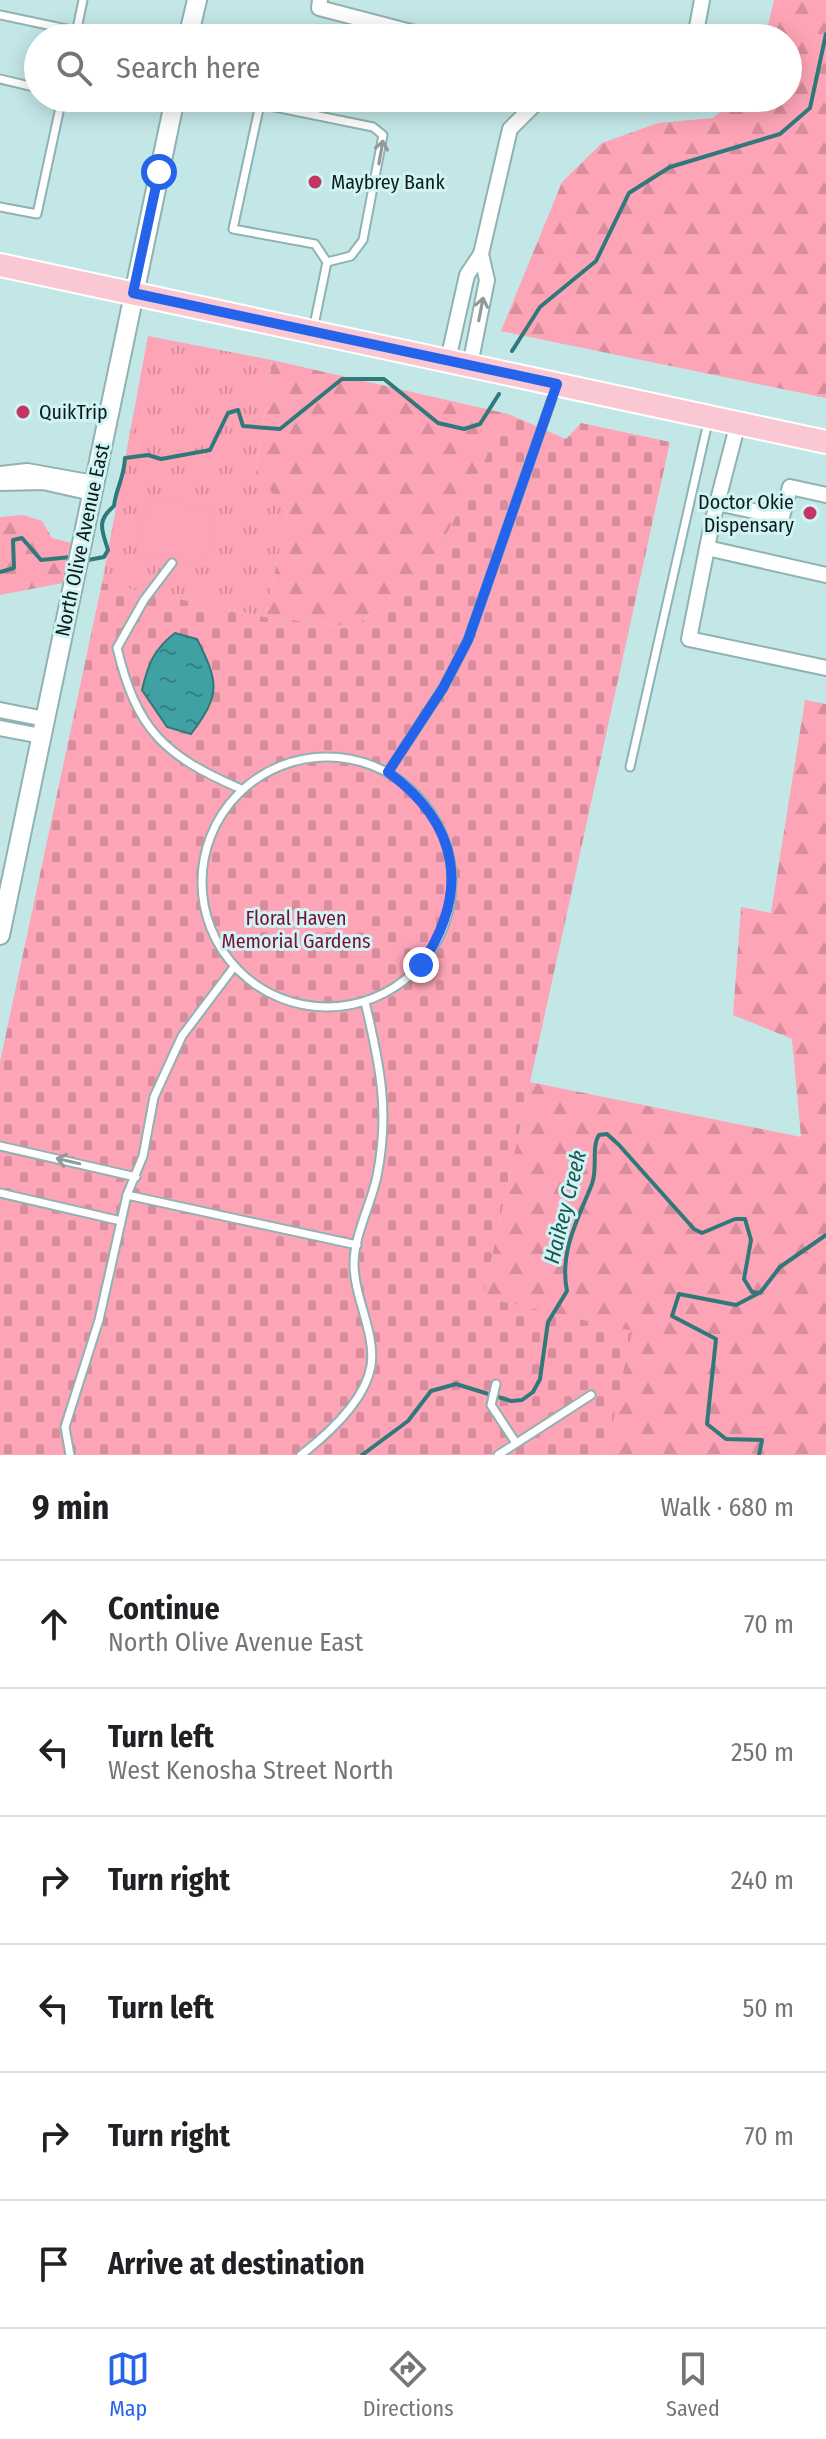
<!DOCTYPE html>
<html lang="en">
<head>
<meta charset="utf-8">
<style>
	body { margin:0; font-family:"Fira Sans Condensed",sans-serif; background:#f2f2f2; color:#202124 }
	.stop { position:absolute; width:24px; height:24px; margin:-18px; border:6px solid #2563eb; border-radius:50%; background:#fff }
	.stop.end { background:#2563eb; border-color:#fff; box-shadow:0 2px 8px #0008 }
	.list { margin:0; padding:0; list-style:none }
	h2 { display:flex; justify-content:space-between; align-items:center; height:104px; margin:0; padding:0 32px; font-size:34px }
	h2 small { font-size:26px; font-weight:400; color:#757577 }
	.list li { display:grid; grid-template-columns:52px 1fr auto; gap:24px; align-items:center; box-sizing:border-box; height:128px; padding:0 32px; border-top:2px solid #e0e0e0 }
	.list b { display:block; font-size:30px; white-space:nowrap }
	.list p { margin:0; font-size:26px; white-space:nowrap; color:#757577 }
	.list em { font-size:26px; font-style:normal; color:#757577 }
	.icon { flex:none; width:44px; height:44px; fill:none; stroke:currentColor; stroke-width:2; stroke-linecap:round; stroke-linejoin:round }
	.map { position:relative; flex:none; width:826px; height:1455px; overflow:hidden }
	.search { position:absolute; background:#fff; box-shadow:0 4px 20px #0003; left:24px; right:24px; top:24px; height:88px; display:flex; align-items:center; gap:20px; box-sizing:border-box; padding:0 28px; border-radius:44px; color:#757577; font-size:30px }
	.sheet { height:872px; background:#fff }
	nav { display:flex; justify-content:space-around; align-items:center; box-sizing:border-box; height:112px; border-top:2px solid #e0e0e0; background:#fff; font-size:22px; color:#757577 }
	nav a { display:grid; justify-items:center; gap:4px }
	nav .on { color:#2563eb }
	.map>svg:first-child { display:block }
	.grass { fill:url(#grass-tufts) }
	.forest { fill:url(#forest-firs) }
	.cemetery { fill:url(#cemetery-stones) }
	.green { fill:#fda4b6 }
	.water { fill:url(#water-ripples); stroke:#30797a; stroke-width:2 }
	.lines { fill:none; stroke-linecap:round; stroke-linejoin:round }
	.stream { stroke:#30797a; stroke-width:4 }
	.service-casing { stroke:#8fb2b2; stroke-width:11 }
	.minor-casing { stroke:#8fb2b2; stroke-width:18 }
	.tertiary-casing { stroke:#8fb2b2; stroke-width:22 }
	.primary-casing { stroke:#fff; stroke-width:26 }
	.service { stroke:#fff; stroke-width:7 }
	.minor { stroke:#fff; stroke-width:14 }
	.tertiary { stroke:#fff; stroke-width:18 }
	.primary { stroke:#fac8d2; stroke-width:22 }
	.oneway { stroke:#939899 }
	.route { stroke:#2563eb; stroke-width:10 }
	.poi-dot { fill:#c33562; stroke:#d0f4f4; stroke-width:3 }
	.labels { text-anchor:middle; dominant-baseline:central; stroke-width:6; stroke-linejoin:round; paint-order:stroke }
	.poi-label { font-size:20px; fill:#0e1b1c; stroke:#d0f4f4; text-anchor:start }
	.street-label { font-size:20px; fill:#0e1b1c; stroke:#d0f4f4 }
	.park-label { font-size:20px; fill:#7c0e36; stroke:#d0f4f4 }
	.water-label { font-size:22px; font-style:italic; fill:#1c5455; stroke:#d0f4f4 }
</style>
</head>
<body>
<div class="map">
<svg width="826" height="1455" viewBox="0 0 826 1455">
	<defs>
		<pattern id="grass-tufts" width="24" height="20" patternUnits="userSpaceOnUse" patternTransform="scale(2)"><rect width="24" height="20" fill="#fda4b6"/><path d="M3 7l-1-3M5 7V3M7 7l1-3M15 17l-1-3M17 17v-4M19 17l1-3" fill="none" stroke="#d88d9c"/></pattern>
		<pattern id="forest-firs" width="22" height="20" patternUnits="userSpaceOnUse" patternTransform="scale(2)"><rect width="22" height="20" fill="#fda4b6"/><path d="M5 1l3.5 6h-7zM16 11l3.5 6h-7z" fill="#d88d9c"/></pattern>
		<pattern id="cemetery-stones" width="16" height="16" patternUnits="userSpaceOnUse" patternTransform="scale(2)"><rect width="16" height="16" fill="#fda4b6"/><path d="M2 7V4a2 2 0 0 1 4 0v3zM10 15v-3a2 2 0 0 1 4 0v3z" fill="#d88d9c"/></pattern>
		<pattern id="water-ripples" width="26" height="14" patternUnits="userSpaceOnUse" patternTransform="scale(2)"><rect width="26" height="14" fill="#3fa1a2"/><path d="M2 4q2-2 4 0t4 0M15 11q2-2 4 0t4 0" fill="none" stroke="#338283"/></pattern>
	</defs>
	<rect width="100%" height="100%" fill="#c3e7e7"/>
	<path class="grass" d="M148,336L272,360L256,472L288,512L265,617L102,583Z"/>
	<g class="forest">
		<path d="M774,0H826V398L501,331L562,182L602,143L658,123L713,118L738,98H788V38H765Z"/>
		<path d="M272,360L508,414L438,551L403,588L355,627L265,617L288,512L256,473Z"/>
		<path d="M23,515L42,521L52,538L71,543L63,583L0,595V517Z"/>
		<path d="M805,700L826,704V1455H606L631,1331L483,1297L530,1082L801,1137L792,1039L733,1015L741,907L771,913Z"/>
	</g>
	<path class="cemetery" d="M508,414L566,439L581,423L670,442L483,1297L632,1331L606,1455H0V1062L102,583L265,617L355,627L403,588L438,551Z"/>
	<path class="green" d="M147,498L216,509L205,568L139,554Z"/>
	<path class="water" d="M175,633L197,639C219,683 221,694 191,734L167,727L142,690C148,664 154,649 175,633Z"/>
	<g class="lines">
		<g class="stream">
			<path d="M512,351L540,307L596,261L629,193L670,167L780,134L810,108L826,34"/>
			<path d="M88,560L104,557L108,550C102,530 96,521 114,506C116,488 124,479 125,458L148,455L161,459L210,450L228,413L238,410L243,426L280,429L342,379H384L438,423L464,429L480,424L499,394"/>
			<path d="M0,572L14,568L13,540L22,538L41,560L71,557"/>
			<path d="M759,1293L736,1305L679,1294L672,1316L716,1339L707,1424L726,1439L762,1440L759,1455"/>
			<path d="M362,1455L408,1421L431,1391L456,1384L511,1401L522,1400L533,1392L540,1379L548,1322L567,1291C559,1252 578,1219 592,1184C598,1168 591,1147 599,1135L607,1134L619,1145L694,1229L702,1233L735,1219H745L751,1240L744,1279L752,1292L760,1293L780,1267L826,1235"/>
		</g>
		<defs>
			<g id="service">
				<path d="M0,15L76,31"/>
				<path d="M75,38L83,0"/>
				<path d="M0,79L38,88"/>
				<path d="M230,98L260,104L233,229L315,244L327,262L313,330"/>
				<path d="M260,104L373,127L383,135L363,240L351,256L327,262"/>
				<path d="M0,207L37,214L62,98"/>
				<path d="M172,563L144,600L117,648C137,730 163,755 241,789"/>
				<circle cx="327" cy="882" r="125"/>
				<path d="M630,767L708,422"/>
				<path d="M388,772L443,688L468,640L556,387"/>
				<path d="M0,1146L136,1177"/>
				<path d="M0,1193L121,1221"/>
				<path d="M127,1195L357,1245"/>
				<path d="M496,1384L491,1405L516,1443"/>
				<path d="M70,1455L65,1427L99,1320L127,1195L143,1156L154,1097L182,1036L234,967"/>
				<path d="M301,1455C328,1434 365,1401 371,1366C376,1333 354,1298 354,1264C354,1235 371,1205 377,1176C390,1112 380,1065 365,1002"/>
				<path d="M498,1455L591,1395"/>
			</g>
			<g id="minor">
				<path d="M320,0L319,8L434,38"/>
				<path d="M688,38L696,32L702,0"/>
				<path d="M448,360L467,275L481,254L510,129L541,98"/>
				<path d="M470,365L487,280L481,254"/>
				<path d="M738,423L712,523L689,639L826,668"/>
				<path d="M0,474L27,471L94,483"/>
				<path d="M0,483L43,482L92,493"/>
				<path d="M717,503L782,517L790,487L826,495"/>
				<path d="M707,548L826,575"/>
				<path d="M0,710L45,719"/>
				<path d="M0,728L41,736"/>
			</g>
			<g id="tertiary">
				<path d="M188,38L197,0"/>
				<path d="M0,935L175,98"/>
			</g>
			<path id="primary" d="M0,265L826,442"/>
		</defs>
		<use href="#service" class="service-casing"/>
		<use href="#minor" class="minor-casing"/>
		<use href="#tertiary" class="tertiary-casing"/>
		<use href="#primary" class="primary-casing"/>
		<use href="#service" class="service"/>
		<use href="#minor" class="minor"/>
		<use href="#tertiary" class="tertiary"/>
		<use href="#primary" class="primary"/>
	</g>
	<defs><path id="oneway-shaft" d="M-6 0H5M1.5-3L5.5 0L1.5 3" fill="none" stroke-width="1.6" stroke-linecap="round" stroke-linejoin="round" transform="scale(2)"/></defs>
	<g class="oneway">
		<use href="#oneway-shaft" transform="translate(381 152) rotate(-80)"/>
		<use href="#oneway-shaft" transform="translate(481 309) rotate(-79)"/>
		<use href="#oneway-shaft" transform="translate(68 1161) rotate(-167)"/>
	</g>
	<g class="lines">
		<path class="route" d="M159,172L133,293L557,384L468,640L443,688L388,772C459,824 471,891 421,965"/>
	</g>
	<g class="poi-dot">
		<circle cx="315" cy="182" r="8"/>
		<circle cx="23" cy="412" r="8"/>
		<circle cx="810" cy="513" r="8"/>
	</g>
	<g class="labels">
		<g class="poi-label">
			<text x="331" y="182">Maybrey Bank</text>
			<text x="39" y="412">QuikTrip</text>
			<text x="794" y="502" text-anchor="end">Doctor Okie<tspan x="794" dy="23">Dispensary</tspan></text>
		</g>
		<g class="street-label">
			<text transform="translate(82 540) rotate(-78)">North Olive Avenue East</text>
		</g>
		<g class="park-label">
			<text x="296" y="918">Floral Haven<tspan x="296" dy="23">Memorial Gardens</tspan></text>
		</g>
		<g class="water-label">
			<text transform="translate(565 1207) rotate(-76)">Haikey Creek</text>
		</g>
	</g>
</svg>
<div class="stop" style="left:159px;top:172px"></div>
<div class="stop end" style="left:421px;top:965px"></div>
<div class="search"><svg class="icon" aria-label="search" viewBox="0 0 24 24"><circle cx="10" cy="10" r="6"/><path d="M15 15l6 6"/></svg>Search here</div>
</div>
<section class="sheet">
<h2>9 min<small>Walk · 680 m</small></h2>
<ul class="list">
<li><svg class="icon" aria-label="ahead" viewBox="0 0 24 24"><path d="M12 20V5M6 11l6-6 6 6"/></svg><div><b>Continue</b><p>North Olive Avenue East</p></div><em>70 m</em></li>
<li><svg class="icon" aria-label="left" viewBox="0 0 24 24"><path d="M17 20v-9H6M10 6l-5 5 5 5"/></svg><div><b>Turn left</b><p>West Kenosha Street North</p></div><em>250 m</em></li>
<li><svg class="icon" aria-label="right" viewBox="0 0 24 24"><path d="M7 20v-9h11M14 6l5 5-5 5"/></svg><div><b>Turn right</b></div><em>240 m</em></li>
<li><svg class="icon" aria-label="left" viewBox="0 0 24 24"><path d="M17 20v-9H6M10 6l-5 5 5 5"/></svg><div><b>Turn left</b></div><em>50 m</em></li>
<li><svg class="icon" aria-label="right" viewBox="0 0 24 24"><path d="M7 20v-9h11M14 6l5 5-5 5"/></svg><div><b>Turn right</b></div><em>70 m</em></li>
<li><svg class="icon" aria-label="arrive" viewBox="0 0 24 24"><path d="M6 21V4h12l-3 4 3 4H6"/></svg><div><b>Arrive at destination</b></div></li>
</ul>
</section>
<nav>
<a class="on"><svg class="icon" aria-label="map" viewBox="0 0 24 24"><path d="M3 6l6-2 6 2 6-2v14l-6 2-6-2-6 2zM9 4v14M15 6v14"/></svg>Map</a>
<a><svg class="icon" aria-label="directions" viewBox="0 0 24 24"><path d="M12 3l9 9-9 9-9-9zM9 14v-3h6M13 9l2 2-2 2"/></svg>Directions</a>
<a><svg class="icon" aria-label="saved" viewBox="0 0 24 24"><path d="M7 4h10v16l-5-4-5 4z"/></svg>Saved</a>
</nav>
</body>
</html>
